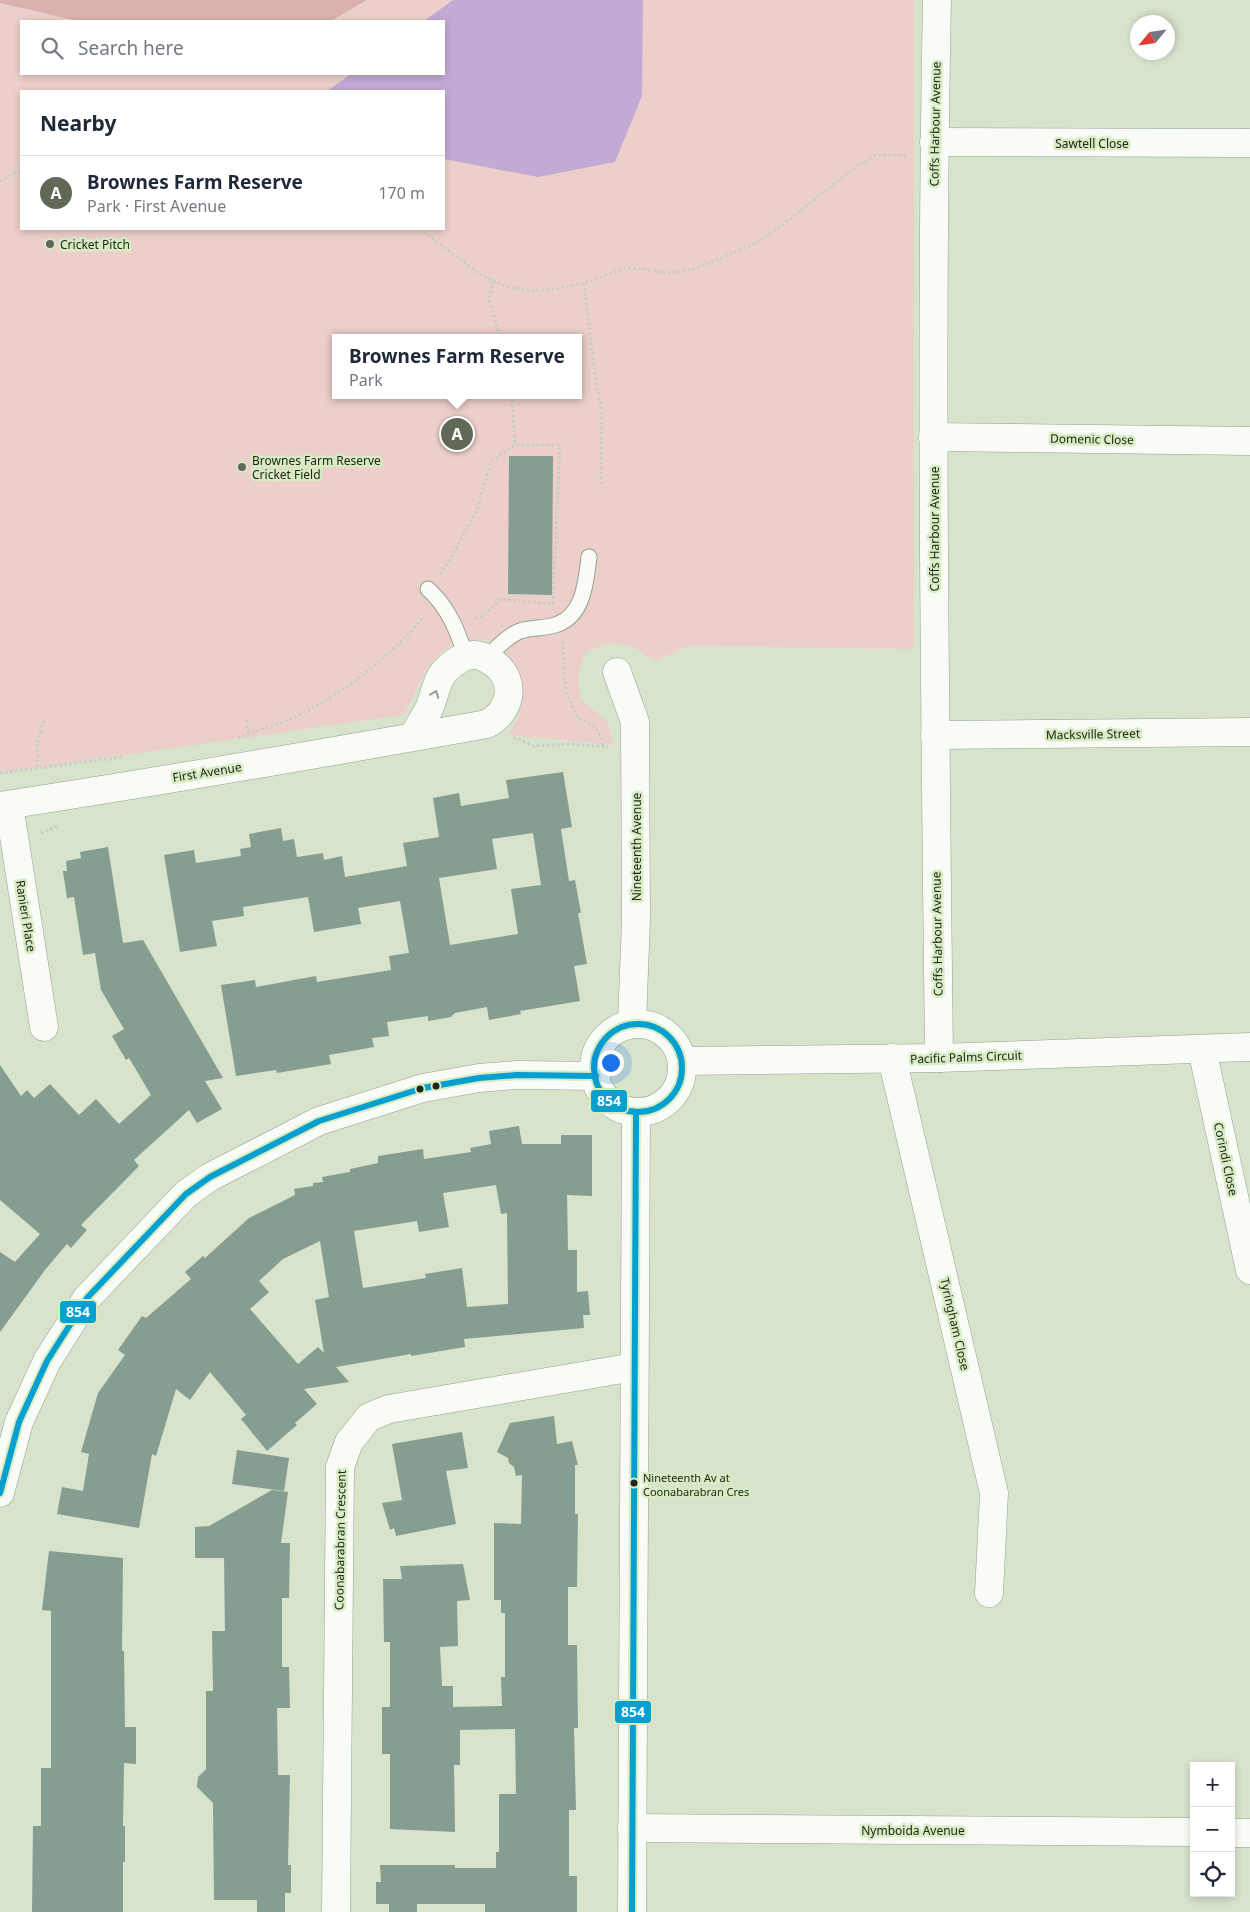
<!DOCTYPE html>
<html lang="en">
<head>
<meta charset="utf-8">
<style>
	body { margin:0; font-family:"Noto Sans",sans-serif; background:#f2f2f3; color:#1f2937 }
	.controls { position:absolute; right:15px; bottom:15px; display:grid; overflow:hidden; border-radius:0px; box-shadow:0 2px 8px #0003 }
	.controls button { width:45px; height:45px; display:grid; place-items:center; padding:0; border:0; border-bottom:1px solid #e0e1e3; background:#fff; color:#1f2937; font:25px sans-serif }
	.compass { position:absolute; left:1130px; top:15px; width:45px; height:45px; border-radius:50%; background:#fff; box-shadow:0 2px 8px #0003; rotate:241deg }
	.you { position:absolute; left:610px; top:1062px; width:18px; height:18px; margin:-12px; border:4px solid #fff; border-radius:50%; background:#1a73e8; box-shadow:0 0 0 8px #1a73e833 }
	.badge { display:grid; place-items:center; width:32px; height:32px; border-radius:50%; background:#606957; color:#fff; font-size:16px; font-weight:700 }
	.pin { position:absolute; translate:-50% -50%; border:2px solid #fff; box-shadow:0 1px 5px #0006 }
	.popup { position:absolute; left:332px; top:334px; width:250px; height:65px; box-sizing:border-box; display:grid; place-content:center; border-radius:0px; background:#fff; filter:drop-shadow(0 1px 4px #0005); font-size:16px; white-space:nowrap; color:#747a83 }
	.popup b { font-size:19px; color:#1f2937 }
	.popup::after { content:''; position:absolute; left:50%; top:100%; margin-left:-10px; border:10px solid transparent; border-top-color:#fff }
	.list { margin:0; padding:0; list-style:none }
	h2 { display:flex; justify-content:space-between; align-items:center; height:65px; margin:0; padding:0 20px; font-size:21px }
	h2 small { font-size:16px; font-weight:400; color:#747a83 }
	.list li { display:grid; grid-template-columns:32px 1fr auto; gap:15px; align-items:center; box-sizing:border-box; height:75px; padding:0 20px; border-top:1px solid #e0e1e3 }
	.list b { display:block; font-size:19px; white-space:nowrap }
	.list p { margin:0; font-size:16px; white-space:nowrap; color:#747a83 }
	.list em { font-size:16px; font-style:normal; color:#747a83 }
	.icon { flex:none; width:28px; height:28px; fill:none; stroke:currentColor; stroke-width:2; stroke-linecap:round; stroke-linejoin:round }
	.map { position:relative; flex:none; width:1250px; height:1912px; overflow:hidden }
	.search { position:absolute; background:#fff; box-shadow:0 2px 8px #0003; left:20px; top:20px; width:425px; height:55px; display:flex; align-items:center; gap:12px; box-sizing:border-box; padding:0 18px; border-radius:0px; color:#747a83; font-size:19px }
	.panel { position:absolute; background:#fff; box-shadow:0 2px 8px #0003; left:20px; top:90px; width:425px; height:140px; border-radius:0px }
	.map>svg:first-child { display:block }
	.green { fill:#eccfca; fill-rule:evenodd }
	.forest { fill:#dbb1af }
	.water { fill:#c2aad4 }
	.building { fill:#869d91; fill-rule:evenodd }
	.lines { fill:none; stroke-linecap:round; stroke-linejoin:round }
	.lane-casing { stroke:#979f8e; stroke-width:17 }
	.street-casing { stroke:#979f8e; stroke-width:29 }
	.secondary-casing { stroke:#979f8e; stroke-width:29 }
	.path { stroke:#cacdc7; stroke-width:3; stroke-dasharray:2.5 2.5; stroke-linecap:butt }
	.lane { stroke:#f9fbf7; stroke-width:15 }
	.street { stroke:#f9fbf7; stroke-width:28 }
	.secondary { stroke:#f9fbf7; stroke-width:28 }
	.bus-1-casing { stroke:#d8ecc3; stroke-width:10 }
	.bus-1 { stroke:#05a0cf; stroke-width:6 }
	.oneway { stroke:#979c93 }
	.poi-dot { fill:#606957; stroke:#d8ecc3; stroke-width:2 }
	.bus-dot { fill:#202718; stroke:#d8ecc3; stroke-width:2 }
	.labels { text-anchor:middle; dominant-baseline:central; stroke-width:5; stroke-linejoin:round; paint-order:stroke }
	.bus-label { font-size:11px; fill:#202718; stroke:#d8ecc3; text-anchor:start }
	.street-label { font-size:12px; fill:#202718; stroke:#d8ecc3 }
	.poi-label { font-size:12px; fill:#202718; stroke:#d8ecc3; text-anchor:start }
	.line-badge { stroke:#d8ecc3; stroke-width:2 }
	.badge-label { font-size:14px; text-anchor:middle; font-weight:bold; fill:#fff }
</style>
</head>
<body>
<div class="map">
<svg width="1250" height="1912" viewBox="0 0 1250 1912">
	<rect width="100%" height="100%" fill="#d8e3cc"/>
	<path class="green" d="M368,0H914V649L688,646L655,661L634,647L608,643L585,653L578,678L581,700L607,721L614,745L508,735L520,714L523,686L512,661L485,639L453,642L427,667L404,715L0,773V3L78,21H21V74H444V21H331ZM21,91H444V229H21ZM336,338H578V395H336Z"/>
	<path class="forest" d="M0,0H367L331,21H78L0,3Z"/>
	<path class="water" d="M453,0H643L642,96L615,162L538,177L444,159V91H327L351,74H444V21H424Z"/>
	<g class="building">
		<path d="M509,456H553L552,595L508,594Z"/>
		<path d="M563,772L572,827L561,829L569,881L575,880L581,913H578L587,964L574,966L580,1001L520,1011L521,1014L489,1020L487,1007L455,1013L451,1017L428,1021V1016L387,1022L389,1036L372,1038L374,1047L329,1055L331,1064L277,1073L276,1070L236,1076L221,985L255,980L256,987L316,976L317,982L391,970L389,956L409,953L400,901L358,908L361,924L314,932L308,897L243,907L244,916L212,921L217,946L180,952L164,855L194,850L196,863L241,856L240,849L251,847L249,834L281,828L283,841L294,839L297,857L323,853L324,860L342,856L345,877L407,866L403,843L439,837L433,798L459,793L461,806L509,798L506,780ZM533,833L541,885L511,889L518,934L450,945L439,878L497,869L492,839Z"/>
		<path d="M108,847L123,943L143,940L223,1078L205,1081L222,1109L197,1123L189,1110L134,1160L139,1166L81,1225L87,1230L71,1248L67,1244L45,1270L0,1332V1252L15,1262L40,1234L0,1200V1065L21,1096L27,1090L34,1098L50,1084L79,1115L96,1099L119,1124L151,1095L129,1058L126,1060L112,1036L124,1029L101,990L95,953L83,955L74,897L67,898L63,871H67L66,861L81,858L80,852Z"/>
		<path d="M519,1126L522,1144H561V1135H592V1196L567,1195L568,1250H577V1292L588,1291L590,1315H583L584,1328L464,1339L465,1347L411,1356V1354L336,1367L349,1382L304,1389L317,1404L295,1423L297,1425L267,1451L241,1419L246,1415L210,1372L190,1400L176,1389L156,1456L152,1454L139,1528L57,1514L62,1487L83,1491L89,1454L81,1452L98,1393L125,1355L118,1350L142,1316L146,1318L191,1279L185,1272L203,1256L205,1258L249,1218L295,1195L294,1189L313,1186V1183L323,1182L322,1177L350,1172V1169L378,1163V1156L423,1149L424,1159L471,1152L470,1148L491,1144L489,1131ZM496,1185L501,1214L507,1213L508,1304L467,1307L462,1268L425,1274L426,1278L363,1288L354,1231L417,1221L419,1232L449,1227L443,1193ZM320,1241L329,1297L315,1300L324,1353L318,1347L298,1364L250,1309L269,1292L259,1281L283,1259Z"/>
		<path d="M554,1416L557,1444L572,1441L578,1465H575V1514H578L577,1587H568V1645H577L578,1728H574L576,1810H569V1876H577V1912H485V1904H417V1912H389V1904H376V1882H381L380,1865H455V1868H496V1852H499V1794H516L515,1729L460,1730V1765H454L455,1832L390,1829V1754H382V1707H390V1642H384L383,1579H402L400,1566L463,1564L470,1600L457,1601L458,1646L440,1647L442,1686H453V1707L502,1706L501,1677H505V1613H501V1600H494V1523L521,1524L522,1475L516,1476L514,1467L509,1463L508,1458L497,1452L510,1423Z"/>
		<path d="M462,1432L468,1468L446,1471L456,1524L396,1536L394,1528L390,1530L382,1503L402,1500L392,1444Z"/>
		<path d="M237,1450L289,1458L284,1491L232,1484Z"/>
		<path d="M272,1490L288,1492L281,1543H290L289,1598H282V1667H289L290,1708H277L278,1775H290L288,1865H291V1893H285V1912H257V1900H214L213,1803L197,1787L198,1777L206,1769V1691H213L212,1631H225L224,1558H195V1527L209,1526Z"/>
		<path d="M49,1551L123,1558L122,1651H124L125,1727H136V1764L124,1763L123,1826H125V1862H123V1912H32L33,1826H41V1768H51V1611L42,1610Z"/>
	</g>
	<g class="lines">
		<defs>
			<g id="lane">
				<path d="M428,589C449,608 458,632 466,657"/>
				<path d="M486,658C496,649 507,636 520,631C532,627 546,629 558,624C584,614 586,581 589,557"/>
			</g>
			<g id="street">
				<path d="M937,0C930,353 935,705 939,1058"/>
				<path d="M934,142L1250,143"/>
				<path d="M933,437L1250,441"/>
				<path d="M617,672L635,722L636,919L632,1024"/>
				<path d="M935,735L1250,732"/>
				<path d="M9,805L44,1027"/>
				<path d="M0,806C163,781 325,753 487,724C511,711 517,682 495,664C489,660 482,655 474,655C463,655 451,664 444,672C437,680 434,696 430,707C425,717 418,727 413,737"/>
				<path d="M1202,1049L1250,1270"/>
				<path d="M892,1058L994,1493L989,1593"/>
				<path d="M632,1828L1194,1832"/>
				<path d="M1231,1833H1250"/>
				<path d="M336,1912L340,1467L349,1442L369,1417L389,1409L634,1367"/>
				<path d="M632,1912L636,1113"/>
			</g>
			<g id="secondary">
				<circle cx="638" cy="1068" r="44"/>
				<path d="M682,1061L939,1058L1250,1047"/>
				<path d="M0,1493L19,1422L47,1361L87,1298L186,1194L210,1177L319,1121L423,1088L479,1078L517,1075L596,1076"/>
			</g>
		</defs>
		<use href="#lane" class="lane-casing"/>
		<use href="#street" class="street-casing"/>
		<use href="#secondary" class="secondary-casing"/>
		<g class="path">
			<path d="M0,181L21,170"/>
			<path d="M420,229L478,273L506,287L533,291L556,289L584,283L625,268L643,269L667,273L683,271L705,265L756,243L777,229L857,166L876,155H908"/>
			<path d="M493,281L489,301L501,338"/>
			<path d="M584,283L596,383L602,413L601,484"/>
			<path d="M512,395L515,445"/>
			<path d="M440,574L450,559L476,512L491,462L515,445H560L553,604L501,599L483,616L473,620"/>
			<path d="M563,642L564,674L567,695L578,718C593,724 601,730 603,747"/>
			<path d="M246,720L249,734"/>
			<path d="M238,738C253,732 269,727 285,721C336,700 389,659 424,616"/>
			<path d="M514,739L517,738L533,746L571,744L608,747"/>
			<path d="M38,767L37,742L45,719"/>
			<path d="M0,773L123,757"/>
			<path d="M41,833L58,826"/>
		</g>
		<use href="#lane" class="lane"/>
		<use href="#street" class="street"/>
		<use href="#secondary" class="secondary"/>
		<defs>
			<g id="bus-1">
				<circle cx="638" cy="1068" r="44"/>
				<path d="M0,1493L19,1422L47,1361L87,1298L186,1194L210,1177L319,1121L423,1088L479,1078L517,1075L596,1076"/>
				<path d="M632,1912L636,1113"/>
			</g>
		</defs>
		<use href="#bus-1" class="bus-1-casing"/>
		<use href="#bus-1" class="bus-1"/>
	</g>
	<defs><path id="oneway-chevron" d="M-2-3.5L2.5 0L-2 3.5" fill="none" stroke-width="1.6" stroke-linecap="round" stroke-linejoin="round" transform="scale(1.25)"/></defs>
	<use class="oneway" href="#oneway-chevron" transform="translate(435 694) rotate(-69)"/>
	<g class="poi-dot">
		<circle cx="50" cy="244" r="5"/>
		<circle cx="242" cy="467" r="5"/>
	</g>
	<g class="bus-dot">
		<circle cx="436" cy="1086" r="4.5"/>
		<circle cx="420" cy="1089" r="4.5"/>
		<circle cx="634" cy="1483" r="4.5"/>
	</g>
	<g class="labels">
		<g class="bus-label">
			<text x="643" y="1477">Nineteenth Av at<tspan x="643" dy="14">Coonabarabran Cres</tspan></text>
		</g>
		<g class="street-label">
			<text transform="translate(935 124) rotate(-89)">Coffs Harbour Avenue</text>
			<text x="1092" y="143">Sawtell Close</text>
			<text transform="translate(1092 439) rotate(1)">Domenic Close</text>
			<text transform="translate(934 529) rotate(-90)">Coffs Harbour Avenue</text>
			<text transform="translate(1093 734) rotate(-1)">Macksville Street</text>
			<text transform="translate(207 772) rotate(-9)">First Avenue</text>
			<text transform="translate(636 847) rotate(-90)">Nineteenth Avenue</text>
			<text transform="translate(26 916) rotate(81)">Ranieri Place</text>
			<text transform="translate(937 934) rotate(-91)">Coffs Harbour Avenue</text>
			<text transform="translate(966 1057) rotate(-2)">Pacific Palms Circuit</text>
			<text transform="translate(1226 1159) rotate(78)">Corindi Close</text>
			<text transform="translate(955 1324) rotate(77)">Tyringham Close</text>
			<text transform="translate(340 1540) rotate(-89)">Coonabarabran Crescent</text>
			<text x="913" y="1830">Nymboida Avenue</text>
		</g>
		<g class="poi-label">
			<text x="60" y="244">Cricket Pitch</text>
			<text x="252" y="460">Brownes Farm Reserve<tspan x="252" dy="14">Cricket Field</tspan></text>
		</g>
	</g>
	<g class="line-badge">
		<rect x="590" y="1089" width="38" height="24" rx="5" fill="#05a0cf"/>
		<rect x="59" y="1300" width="38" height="24" rx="5" fill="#05a0cf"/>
		<rect x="614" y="1700" width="38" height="24" rx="5" fill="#05a0cf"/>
	</g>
	<g class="badge-label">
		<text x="609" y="1106">854</text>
		<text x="78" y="1317">854</text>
		<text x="633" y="1717">854</text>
	</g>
</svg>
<div class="controls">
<button>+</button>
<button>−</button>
<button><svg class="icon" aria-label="locate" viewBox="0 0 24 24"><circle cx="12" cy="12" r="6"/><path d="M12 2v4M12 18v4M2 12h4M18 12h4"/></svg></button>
</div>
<svg class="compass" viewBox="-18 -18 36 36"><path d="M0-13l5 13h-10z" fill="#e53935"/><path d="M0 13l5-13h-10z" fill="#747a83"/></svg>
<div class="you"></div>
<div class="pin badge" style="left:457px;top:434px">A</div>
<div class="popup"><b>Brownes Farm Reserve</b>Park</div>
<div class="search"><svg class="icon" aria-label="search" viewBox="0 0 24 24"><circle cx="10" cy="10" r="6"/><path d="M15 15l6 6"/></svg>Search here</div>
<section class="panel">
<h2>Nearby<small></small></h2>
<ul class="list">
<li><span class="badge">A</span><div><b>Brownes Farm Reserve</b><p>Park · First Avenue</p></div><em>170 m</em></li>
</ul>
</section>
</div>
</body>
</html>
